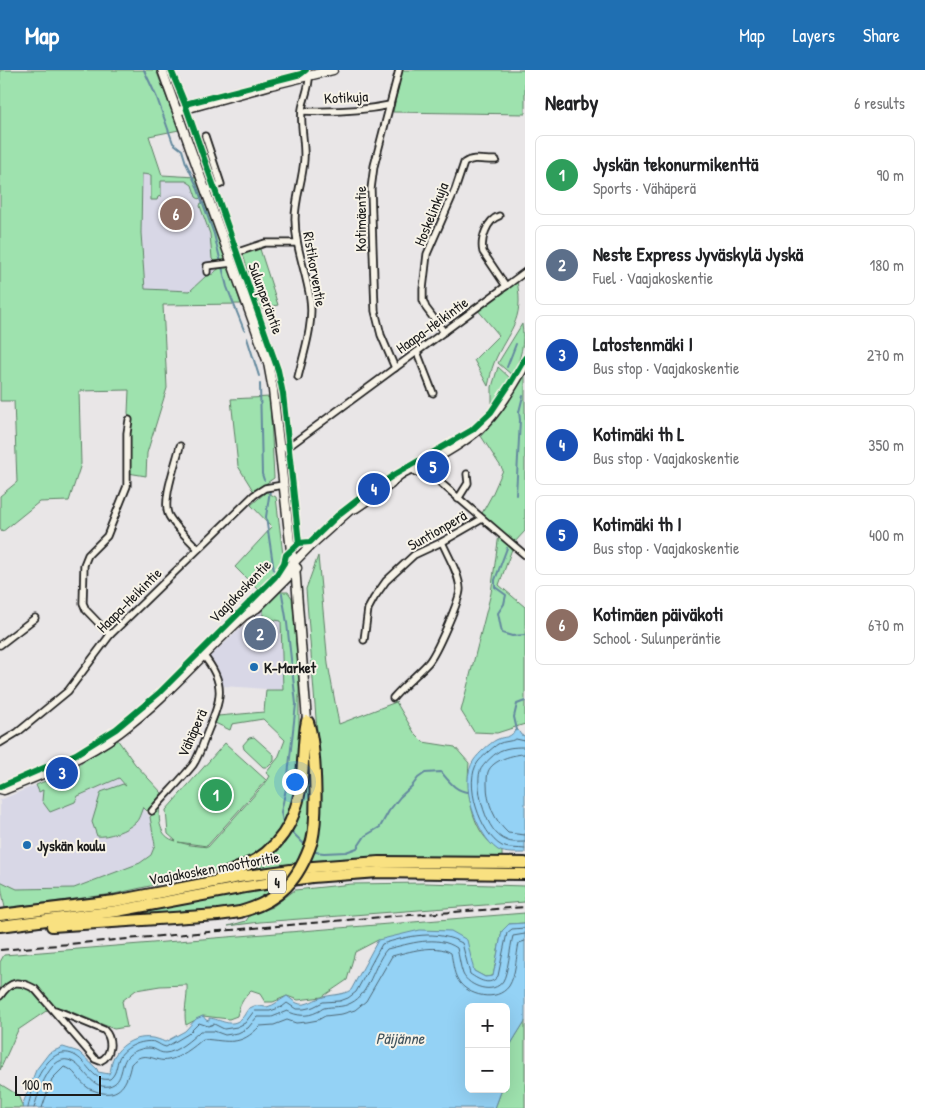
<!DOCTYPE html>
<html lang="en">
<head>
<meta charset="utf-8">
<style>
	body { margin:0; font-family:"Patrick Hand",sans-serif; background:#f2f2f2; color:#202124 }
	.controls { position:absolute; right:15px; bottom:15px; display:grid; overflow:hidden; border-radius:8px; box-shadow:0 5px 20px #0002 }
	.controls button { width:45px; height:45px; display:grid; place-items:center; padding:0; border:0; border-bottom:1px solid #e0e0e0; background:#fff; color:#202124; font:25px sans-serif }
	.scale { position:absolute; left:15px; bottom:12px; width:86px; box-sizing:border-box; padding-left:5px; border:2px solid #1c1c1c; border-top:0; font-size:14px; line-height:18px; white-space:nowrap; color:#1c1c1c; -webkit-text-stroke:4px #f7f3e8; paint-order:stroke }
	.you { position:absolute; left:294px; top:711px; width:18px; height:18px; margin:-12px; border:4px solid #fff; border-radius:50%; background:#1a73e8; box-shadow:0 0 0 8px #1a73e833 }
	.badge { display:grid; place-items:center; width:32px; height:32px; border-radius:50%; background:#1f6fb2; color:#fff; font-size:16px; font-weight:700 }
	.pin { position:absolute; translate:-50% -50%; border:2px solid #fff; box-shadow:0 1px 5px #0006 }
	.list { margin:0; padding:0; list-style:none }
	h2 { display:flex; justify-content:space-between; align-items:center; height:65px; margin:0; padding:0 20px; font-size:21px }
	h2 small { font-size:16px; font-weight:400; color:#757577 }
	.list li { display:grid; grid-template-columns:32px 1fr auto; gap:15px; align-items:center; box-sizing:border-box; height:80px; margin:0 10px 10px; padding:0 10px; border:1px solid #e0e0e0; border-radius:8px }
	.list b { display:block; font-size:19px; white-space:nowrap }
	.list p { margin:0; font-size:16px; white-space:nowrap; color:#757577 }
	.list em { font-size:16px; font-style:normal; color:#757577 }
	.map { position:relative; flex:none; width:525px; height:1038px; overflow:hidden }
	header { display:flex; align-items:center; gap:30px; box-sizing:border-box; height:70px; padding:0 25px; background:#1f6fb2; color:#fff }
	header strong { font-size:24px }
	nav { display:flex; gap:28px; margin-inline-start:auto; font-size:18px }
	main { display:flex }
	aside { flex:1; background:#fff }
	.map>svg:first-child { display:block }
	.built { fill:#d8d7e6 }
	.green { fill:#9ee2ae; stroke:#5d7f65 }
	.water { fill:#94d2f5; stroke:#64899e }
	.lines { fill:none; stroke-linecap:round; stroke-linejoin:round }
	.shore { stroke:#4c6573; stroke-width:1 }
	.stream { stroke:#64899e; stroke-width:2 }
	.street-casing { stroke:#1c1c1c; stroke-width:9 }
	.secondary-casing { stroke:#1c1c1c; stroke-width:11 }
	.highway-casing { stroke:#1c1c1c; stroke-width:14 }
	.street { stroke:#f7f3e8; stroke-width:5.5 }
	.secondary { stroke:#f7f3e8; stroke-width:8 }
	.highway { stroke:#f9e181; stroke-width:10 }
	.rail { stroke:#1c1c1c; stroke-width:2; stroke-dasharray:8 4; stroke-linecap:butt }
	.highway-bridge-casing { stroke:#1c1c1c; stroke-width:14; stroke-linecap:butt }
	.highway-bridge { stroke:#f9e181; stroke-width:10 }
	.cycleway-casing { stroke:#f7f3e8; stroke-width:9 }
	.cycleway { stroke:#00873e; stroke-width:6 }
	.poi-dot { fill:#1f6fb2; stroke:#f7f3e8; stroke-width:2 }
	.labels { text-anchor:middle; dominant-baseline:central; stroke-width:4; stroke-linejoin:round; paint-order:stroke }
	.shield { fill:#f7f3e8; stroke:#5e5c59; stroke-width:1 }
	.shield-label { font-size:14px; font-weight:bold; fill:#1c1c1c }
	.street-label { font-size:15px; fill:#1c1c1c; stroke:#f7f3e8 }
	.poi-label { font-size:15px; font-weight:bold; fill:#1c1c1c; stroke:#f7f3e8; text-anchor:start }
	.water-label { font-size:16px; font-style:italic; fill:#40535d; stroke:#f7f3e8 }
</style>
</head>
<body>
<header>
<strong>Map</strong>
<nav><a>Map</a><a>Layers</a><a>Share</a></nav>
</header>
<main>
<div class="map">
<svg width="525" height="1038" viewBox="0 0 525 1038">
	<rect width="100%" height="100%" fill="#e9e6e7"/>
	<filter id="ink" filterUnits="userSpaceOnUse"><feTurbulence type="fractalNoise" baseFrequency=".02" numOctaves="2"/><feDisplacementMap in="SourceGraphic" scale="10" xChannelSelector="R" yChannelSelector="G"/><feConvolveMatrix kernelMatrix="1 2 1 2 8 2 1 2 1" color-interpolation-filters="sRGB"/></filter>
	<g filter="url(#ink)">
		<g class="built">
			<path d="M142,104L196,107L204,124L229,198L223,197L218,199L213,204L207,205L190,221L145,220L141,163Z"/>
			<path d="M263,538L264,548L281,551L283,620L223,616L220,604L215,593L209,587Z"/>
			<path d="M119,708L150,747L155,775L151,785L140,793L74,818L17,819L0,811V730L36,715L39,721L64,711L78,726Z"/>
		</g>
		<g class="green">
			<path d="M0,0H156L179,60L149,66L162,105L196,107L203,125L199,129L196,127L192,115L186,111H161V126L158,127L157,130H151V105L142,104L141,163L145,219L190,221L207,205L213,204C218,198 221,197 229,198L241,234L163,235L167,318L147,383L146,406L128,403L130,350L128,343L129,320L79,321L81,394L69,431L39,432L2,462L0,459V426L17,412L14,331H0Z"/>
			<path d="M402,0H525V44L393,42Z"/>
			<path d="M201,133H205L225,186L224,191L216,193L212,189L210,164L200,136Z"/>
			<path d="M259,176L278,235L261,239L242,182Z"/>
			<path d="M517,211C525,252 508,260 494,293C491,300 490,309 488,316L474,290L499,265L477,239Z"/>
			<path d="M522,254C525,273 521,289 512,305L498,293Z"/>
			<path d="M498,297L510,308L492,336V317Z"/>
			<path d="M525,301V461L513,474L480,447L492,425L503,400L481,366L500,343Z"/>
			<path d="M270,327L274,408L254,422L238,396L231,329Z"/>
			<path d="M266,422L276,427L283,485L279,497L258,520L235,497L272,457L251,435Z"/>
			<path d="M499,464L512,479L499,515L525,537V654L497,663L474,662L461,641L491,523Z"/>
			<path d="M318,486L328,594L339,654L396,632L415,664L423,672L455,677L469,693C466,723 471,766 502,781V788L379,787L328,790L241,802L290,760L307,663L317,764L320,760L322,726L306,519Z"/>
			<path d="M280,522H288L292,528L299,606V693L294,730L287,749L277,766L253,786L217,801L114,824L5,838L0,811L17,819L74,818L140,793L151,785L155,775L150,747L160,735C158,750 159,767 176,771L168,764L166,740L225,673L266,710L207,776L178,772L190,775L208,777L267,711L270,706L266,703L278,688L285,670L263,649L232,654L230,660L215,653L218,646L264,642L266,620H283L281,551L263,548V538Z"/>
			<path d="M254,667L274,685V691L268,697H263L244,679L243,675L249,668Z"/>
			<path d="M117,669L135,694L162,723L147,741L143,737C141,742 139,749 136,752C128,760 107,768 97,766L92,752L101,722L123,714L126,716L119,708L78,726L75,732L50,742L42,731L43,720L39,722L36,715L71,700Z"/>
			<path d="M424,813L525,816V832L260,852L228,856L246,851L250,845L272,837L295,820L352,814Z"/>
			<path d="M282,816C275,821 268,828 260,831C218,848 152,846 107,849Z"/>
			<path d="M525,843V853L509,854L502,861L493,906L485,907L474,901L378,870L355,882L347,910L322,927L298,930L287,926L273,932H265L260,924L251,921C243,928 239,936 237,946L229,949L203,946L186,955C183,941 188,929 187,915L160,916L136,920L122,931L127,957L114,959L62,938L49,939L18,960L0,1000V892L4,885Z"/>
			<path d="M525,951V1038H495L502,1019H506L509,977Z"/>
			<path d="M0,1014L18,1025L23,1038H0Z"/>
		</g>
		<g class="water">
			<path d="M516,660H518L521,665L525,666V783C517,783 506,784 498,780C476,765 458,712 474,690C478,684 490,673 496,670C506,665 508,670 516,660Z"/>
			<path d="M525,853V951L509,977L506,1009V937H469V1019H502L495,1038H23L22,1036L36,1000L49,983L63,977L79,982L97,999L98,1002L109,1004C112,998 111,990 115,985C126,968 147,963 165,972L185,961L196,949L203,946L206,950L209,951V948C221,949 231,959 242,948C246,944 246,939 252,937C257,934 261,937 267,937C275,935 280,930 287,926C290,928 294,932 297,933C305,937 313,930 320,928C331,924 341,926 351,920L378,870L420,860L451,861L467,870L474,901L485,907L493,906L502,861L509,854Z"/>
		</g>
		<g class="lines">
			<g class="shore">
				<path d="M525,671L516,669C510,672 504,671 498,674C492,678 482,687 478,692C463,712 480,764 502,776C508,779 518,778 525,779"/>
				<path d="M525,677C518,677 510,677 502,680C497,681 482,695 480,701C475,719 486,763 506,770C511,773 519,772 525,772"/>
				<path d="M525,684C514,684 492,690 488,702C487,705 487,711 487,714C487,733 494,750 508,763L525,765"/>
				<path d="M28,1038C31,1018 49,970 76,986C89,994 93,1012 110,1009C116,1004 116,998 118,991C121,978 142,969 155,972C160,974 161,976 166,977L188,964L199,953L208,956L214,954L224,959L237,957L245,953L254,941H270L282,937L287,933L296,939H304L313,937L323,932L340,931L348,928L356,922L382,874C408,866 436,859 462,873L470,904C479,910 490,917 498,906L507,863L512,859L525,858"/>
				<path d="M34,1038C38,1024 51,979 73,992C86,999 91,1019 109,1016C125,1012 119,993 129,985C135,980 147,976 154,979C158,981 161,983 165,983C176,983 193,968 200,961H214L225,965L238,963L248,958L257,947H272L287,941C297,946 307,947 317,942C320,941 321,939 324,938C333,936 342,938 351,933C370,924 373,895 387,879C409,874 437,864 457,878C459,886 460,896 463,904C469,917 494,925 503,911C508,903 510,877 513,866L525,864"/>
				<path d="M42,1038L52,1009L64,997C75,999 78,1011 87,1017C90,1020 94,1020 98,1022C120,1028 127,1013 131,994C145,978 154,993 168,990C180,988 194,977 203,969C229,971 240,977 260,956L274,955L287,950L296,953L307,952L318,950L325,946L342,944L355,940L366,931L392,886C408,882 436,873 451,883C453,892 453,902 458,910C467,926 497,933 509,916C516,905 516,886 519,873L525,871"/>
			</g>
			<g class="stream">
				<path d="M144,0L157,28L173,73L182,80L186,93L196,114L214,164L227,217L244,260"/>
				<path d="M247,268L259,306"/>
				<path d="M507,297L516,274"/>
				<path d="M260,314L262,404L264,410"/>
				<path d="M270,420L266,447L274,501"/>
				<path d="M516,425L520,350L519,342L523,326"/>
				<path d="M507,478L495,510V517L506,525L504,534L498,543L502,563L512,566L525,565"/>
				<path d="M282,524L287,553L296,634L287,714L281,742L283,752"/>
				<path d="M517,660L514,647L517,634L525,631"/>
				<path d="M292,762L305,775"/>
				<path d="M315,782L324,783L346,782L357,778L365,766L380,757L389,741L400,727L412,716L418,708L425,703L441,702C449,711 455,721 468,722"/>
			</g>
			<defs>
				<g id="street">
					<path d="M302,41C332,42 361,41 390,35"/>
					<path d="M205,66L221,114L206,120"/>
					<path d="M499,146C487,150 480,170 483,182L506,216"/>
					<path d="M229,185L265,173H297"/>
					<path d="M207,202V196L232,193"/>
					<path d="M444,262L426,238L423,230V219L427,184L455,120L464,93C474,86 485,91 496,90"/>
					<path d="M417,282L433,323"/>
					<path d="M395,298L381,265L375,241L371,119L374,96L399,0"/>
					<path d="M298,307C304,282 314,254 310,228C306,201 295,177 295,149C295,129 303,109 304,89C305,72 300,55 302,39C304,27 310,17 309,5"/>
					<path d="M180,376C176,393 161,432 169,446C175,457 190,470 198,479"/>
					<path d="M280,378L288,377L525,202"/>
					<path d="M421,396L525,485"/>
					<path d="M458,429L468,413L467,404"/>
					<path d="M110,565L86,540L83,533L84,495L88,485L107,466L127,416V363L129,350"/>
					<path d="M364,570L368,539L374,528L386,511L414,485L442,472L482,449"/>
					<path d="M0,575L35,548"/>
					<path d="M393,628C404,615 417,605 428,593C436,584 460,530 460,519C459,503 448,486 442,472"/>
					<path d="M0,673L18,662L68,621L110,565L254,425L265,418L283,415"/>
					<path d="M152,741C165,726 180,711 193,695C199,686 203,674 207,663C220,631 228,615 203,585"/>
					<path d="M0,926C11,910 19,910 35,919L95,989L100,991C112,986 113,969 104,960L55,940"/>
				</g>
				<g id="secondary">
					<path d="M162,0L268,293L273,320L291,481L295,496L307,651"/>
					<path d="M178,41L271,15L333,0"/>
					<path d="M416,401L419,398C441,385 468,371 486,353C502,336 514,315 525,295"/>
					<path d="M245,545L257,538L297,498"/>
					<path d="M0,719L4,720C44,704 85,688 120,662C166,628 203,583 245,545L248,539L311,475L350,440L356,438L391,414C397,405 409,398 419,398"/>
				</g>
				<g id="highway">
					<path d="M308,652C316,677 318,745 312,771"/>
					<path d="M221,806C232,800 245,796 256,790C287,770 299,741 302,705C304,687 303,669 307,651"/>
					<path d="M0,845L115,831L239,807L313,797L379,792L525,793"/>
					<path d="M0,856L117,841L245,817L312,807L378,802L525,804"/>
					<path d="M52,856L218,845L240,842"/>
				</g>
			</defs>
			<use href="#street" class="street-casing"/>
			<use href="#secondary" class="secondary-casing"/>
			<use href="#highway" class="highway-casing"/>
			<use href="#street" class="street"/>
			<use href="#secondary" class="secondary"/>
			<use href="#highway" class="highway"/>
			<path class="rail" d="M0,880L381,847L525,837"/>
			<defs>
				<path id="highway-bridge" d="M240,842C280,831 299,810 312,771"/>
			</defs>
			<use href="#highway-bridge" class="highway-bridge-casing"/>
			<use href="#highway-bridge" class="highway-bridge"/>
			<defs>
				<g id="cycleway">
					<path d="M171,0L185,34L278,300L283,324L299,473"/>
					<path d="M185,34L301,4L306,0"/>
					<path d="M0,717L76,684L116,659L159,623L275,507L284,493L286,485L299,473L310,472L338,445L365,424L394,405L472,360L491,342L511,312L525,288"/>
				</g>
			</defs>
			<use href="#cycleway" class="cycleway-casing"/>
			<use href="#cycleway" class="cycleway"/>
		</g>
	</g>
	<g class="poi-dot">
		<circle cx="254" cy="597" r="5"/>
		<circle cx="27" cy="775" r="5"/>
	</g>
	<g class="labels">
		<rect class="shield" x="268" y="800.5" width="18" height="23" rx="4"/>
		<g class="shield-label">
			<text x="277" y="812">4</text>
		</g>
		<g class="street-label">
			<text transform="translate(346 27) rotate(-3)">Kotikuja</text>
			<text transform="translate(431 144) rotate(-68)">Hoskelinkuja</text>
			<text transform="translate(360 149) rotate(-90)">Kotimäentie</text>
			<text transform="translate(315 199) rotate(80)">Ristikorventie</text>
			<text transform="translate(266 228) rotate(70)">Sulunperäntie</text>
			<text transform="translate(432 255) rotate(-36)">Haapa-Heikintie</text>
			<text transform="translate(437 460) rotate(-30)">Suntionperä</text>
			<text transform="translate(240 521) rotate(-46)">Vaajakoskentie</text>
			<text transform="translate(129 530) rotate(-45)">Haapa-Heikintie</text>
			<text transform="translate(192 663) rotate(-66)">Vähäperä</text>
			<text transform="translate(214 798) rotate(-10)">Vaajakosken moottoritie</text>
		</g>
		<g class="poi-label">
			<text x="264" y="597">K-Market</text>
			<text x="37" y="775">Jyskän koulu</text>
		</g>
		<g class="water-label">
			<text x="400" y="968">Päijänne</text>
		</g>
	</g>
</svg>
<div class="controls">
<button>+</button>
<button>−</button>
</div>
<div class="scale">100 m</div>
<div class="you"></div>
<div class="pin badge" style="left:216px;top:725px;background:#2e9e5b">1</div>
<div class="pin badge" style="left:260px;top:564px;background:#5c6f8a">2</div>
<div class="pin badge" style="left:62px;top:703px;background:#1a4fb4">3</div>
<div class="pin badge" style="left:374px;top:419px;background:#1a4fb4">4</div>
<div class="pin badge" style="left:433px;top:397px;background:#1a4fb4">5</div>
<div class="pin badge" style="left:176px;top:144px;background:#8d6e63">6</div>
</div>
<aside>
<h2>Nearby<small>6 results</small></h2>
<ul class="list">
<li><span class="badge" style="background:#2e9e5b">1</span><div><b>Jyskän tekonurmikenttä</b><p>Sports · Vähäperä</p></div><em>90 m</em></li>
<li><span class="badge" style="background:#5c6f8a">2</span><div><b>Neste Express Jyväskylä Jyskä</b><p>Fuel · Vaajakoskentie</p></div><em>180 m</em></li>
<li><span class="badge" style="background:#1a4fb4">3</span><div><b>Latostenmäki I</b><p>Bus stop · Vaajakoskentie</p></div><em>270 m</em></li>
<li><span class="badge" style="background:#1a4fb4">4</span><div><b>Kotimäki th L</b><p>Bus stop · Vaajakoskentie</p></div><em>350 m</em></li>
<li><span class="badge" style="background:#1a4fb4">5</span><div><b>Kotimäki th I</b><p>Bus stop · Vaajakoskentie</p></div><em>400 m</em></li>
<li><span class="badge" style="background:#8d6e63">6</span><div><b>Kotimäen päiväkoti</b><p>School · Sulunperäntie</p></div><em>670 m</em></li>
</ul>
</aside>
</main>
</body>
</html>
